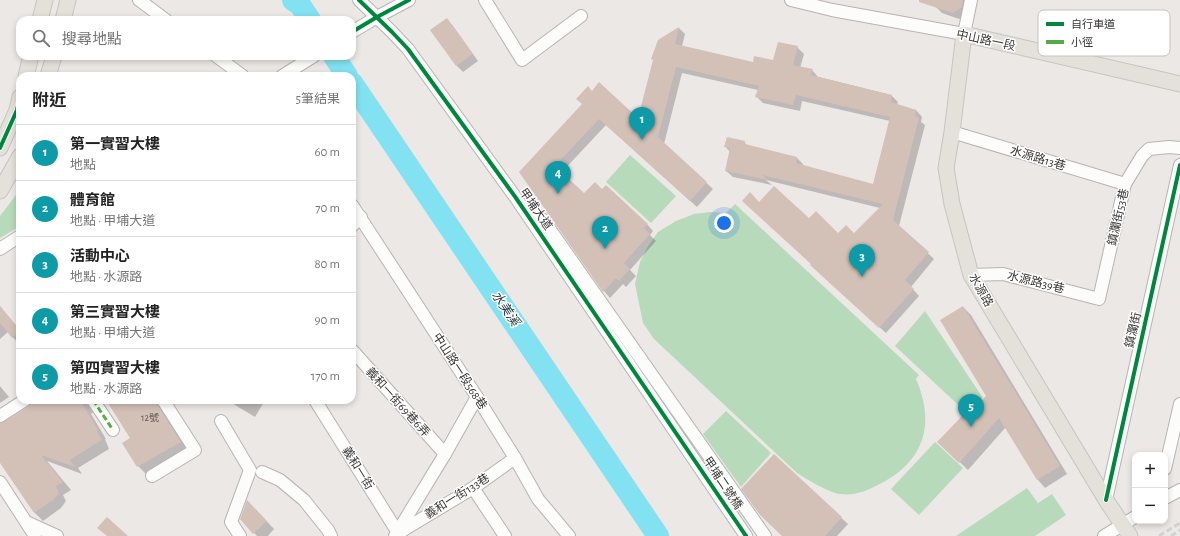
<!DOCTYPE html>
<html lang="zh-TW">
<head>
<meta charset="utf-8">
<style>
	body { margin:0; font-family:"Alegreya Sans","Noto Sans TC",sans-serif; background:#f6f6f6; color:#222 }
	.controls { position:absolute; right:12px; bottom:12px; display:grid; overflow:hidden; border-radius:8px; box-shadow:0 2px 6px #0003 }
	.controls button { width:36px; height:36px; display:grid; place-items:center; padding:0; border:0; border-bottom:1px solid #e0e0e0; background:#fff; color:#222; font:20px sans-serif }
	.you { position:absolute; left:724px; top:223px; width:14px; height:14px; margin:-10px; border:3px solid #fff; border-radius:50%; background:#1a73e8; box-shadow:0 0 0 6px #1a73e833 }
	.badge { display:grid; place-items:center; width:26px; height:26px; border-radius:50%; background:#1a73e8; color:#fff; font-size:13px; font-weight:700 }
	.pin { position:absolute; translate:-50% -33px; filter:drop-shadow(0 1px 2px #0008) }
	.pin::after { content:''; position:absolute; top:21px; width:14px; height:12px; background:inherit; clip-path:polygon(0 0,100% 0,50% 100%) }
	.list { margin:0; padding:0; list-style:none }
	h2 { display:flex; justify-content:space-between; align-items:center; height:52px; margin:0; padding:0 16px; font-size:17px }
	h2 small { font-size:13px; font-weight:400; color:#767676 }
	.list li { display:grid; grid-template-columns:26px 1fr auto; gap:12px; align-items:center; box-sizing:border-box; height:56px; padding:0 16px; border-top:1px solid #e0e0e0 }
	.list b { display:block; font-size:15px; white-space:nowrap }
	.list p { margin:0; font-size:13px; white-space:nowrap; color:#767676 }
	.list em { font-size:13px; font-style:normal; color:#767676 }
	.icon { flex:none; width:22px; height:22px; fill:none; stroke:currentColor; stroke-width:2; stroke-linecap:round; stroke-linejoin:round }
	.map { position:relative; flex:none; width:1180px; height:536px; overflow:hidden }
	.search { position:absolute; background:#fff; box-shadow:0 2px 6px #0003; left:16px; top:16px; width:340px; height:44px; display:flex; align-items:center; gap:10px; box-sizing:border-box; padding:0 14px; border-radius:12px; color:#767676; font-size:15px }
	.panel { position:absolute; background:#fff; box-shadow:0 2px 6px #0003; left:16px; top:72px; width:340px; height:332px; border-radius:12px }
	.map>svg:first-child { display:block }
	.green { fill:#b7dbba }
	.shadow { fill:#0003 }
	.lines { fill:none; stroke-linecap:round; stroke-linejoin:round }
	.river { stroke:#82e2f1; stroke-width:22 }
	.building { fill:#d3c1b7 }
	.minor-casing { stroke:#b7b4b3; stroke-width:14 }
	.major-casing { stroke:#c5c4c2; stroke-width:17 }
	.minor { stroke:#fcfcfb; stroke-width:12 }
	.major { stroke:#e4e1db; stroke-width:15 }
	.rail { stroke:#d2d1d1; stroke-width:3; stroke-dasharray:6 3; stroke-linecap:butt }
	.quiet { stroke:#55ac45; stroke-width:3; stroke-dasharray:6 3; stroke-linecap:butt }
	.cycleway-casing { stroke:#fff; stroke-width:6 }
	.cycleway { stroke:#00873e; stroke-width:4 }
	.labels { text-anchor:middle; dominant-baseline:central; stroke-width:3; stroke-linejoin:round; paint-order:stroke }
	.number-label { font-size:10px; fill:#605a56 }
	.street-label { font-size:12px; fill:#3a3735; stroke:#fff }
	.water-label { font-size:13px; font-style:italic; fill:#1b3337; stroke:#fff }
	.key { fill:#fff; stroke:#c4c3c2; stroke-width:1 }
	.key-label { font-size:11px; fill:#3a3735 }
</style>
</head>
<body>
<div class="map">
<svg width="1180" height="536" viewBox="0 0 1180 536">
	<rect width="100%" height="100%" fill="#ece8e6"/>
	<g class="green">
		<path d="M630,155L676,196L651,223L606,182Z"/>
		<path d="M19,191L20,192V226L0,238V216Z"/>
		<path d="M735,204L919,375L916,379C936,425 924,462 878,485C867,491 853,496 840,494C830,493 806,479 797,473L654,339L643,323L635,284L640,262L648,246L658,232L676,221L694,214L710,212L726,213Z"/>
		<path d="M925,311L983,398L968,414L895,346Z"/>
		<path d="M726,411L771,453L741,487L703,434Z"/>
		<path d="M935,442L963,468L919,515L891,489Z"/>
		<path d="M1027,488L1038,503L1052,494L1066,515L1035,536H956Z"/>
	</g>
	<g class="shadow">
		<path d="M937,0H971L968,14L959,19L942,13L936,7Z"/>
		<path d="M447,20L453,26L478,61L463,72L457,66L431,31Z"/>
		<path d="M679,28L685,34L682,46L754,63L774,61L797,47L804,54L800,68L812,70L818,77L891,95L898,102L897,105L916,110L922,117L921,122L925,125L899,226L934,259L911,287L919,296L886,333L818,272L759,203L809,220L838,235L854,234L880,208L766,180L772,185L733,177L726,171L730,152L725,146L744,142L748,146L797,158L803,164V166L874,185L890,121L802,101L800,111L763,103L757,97L758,90L682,73L664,144L713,189L697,207L606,125L561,173L584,195L602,190L647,224L653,231L650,235L656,241L630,270L636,276L626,287L623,284L610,298L604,291L520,172L583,104L592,92L639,120L665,36Z"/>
		<path d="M0,306L20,331V341L18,343L8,332L0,339Z"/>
		<path d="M963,307L971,315L1067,474L1045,488L1038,480L1006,427L968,470L947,450L968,417L987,396Z"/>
		<path d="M0,386L9,397L0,403Z"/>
		<path d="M35,400H106L97,402L94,411L91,414L106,439H105L109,449L78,468L82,474L47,461L71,490L63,495L66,501L61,508L43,521L35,513L0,461V424L30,407Z"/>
		<path d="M107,400H159L188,450L146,474L138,466L132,438Z"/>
		<path d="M230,400H265L255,417L235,405Z"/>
		<path d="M774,456L848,524L837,536H783Z"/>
		<path d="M255,509L274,529L268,536H257L241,519Z"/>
	</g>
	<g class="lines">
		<g class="river">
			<path d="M293,0L300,5L310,20"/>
			<path d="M334,56L347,76"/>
			<path d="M352,83L658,536"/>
		</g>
	</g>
	<g class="building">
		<path d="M919,0H963L962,7L953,13L919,2Z"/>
		<path d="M447,18L473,54L456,66L430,30Z"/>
		<path d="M679,27L675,44L753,62L754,56L773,60L778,42L798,46L793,65L813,69L811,75L892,95L891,102L916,110L915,116L919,118L893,220L929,252L905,280L914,289L879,328L810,265L811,264L742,201L750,192L759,202L774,186L809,218L816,211L838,233L846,225L854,233L883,204L762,175L768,180L725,171L730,148L724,147L727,137L745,141V144L797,157L796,163L873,184L890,117L796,95L793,105L755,97L759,86L676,67L658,137L707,182L690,201L599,119L555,166L584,193L595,182L602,189L606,185L648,224L644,228L650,234L624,263L630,269L619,281L616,278L603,292L519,172L582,104L576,99L588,86L592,91L599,82L638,118L653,60L651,59L658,40Z"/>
		<path d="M0,306L20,330L12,338L0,323Z"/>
		<path d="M963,306L1060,466L1037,480L999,418L959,463L937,442L965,413L968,416L986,396L940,320Z"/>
		<path d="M33,400H80L98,430L97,431L102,440L70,460L75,467L41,455L63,482L56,486L59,493L53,500L34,513L0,463V423L4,422L29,406Z"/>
		<path d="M106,400H156L157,404L181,442L137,467L122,443L130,438Z"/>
		<path d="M774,454L842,517L825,536H782L760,515L741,489Z"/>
		<path d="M247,500L267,521L253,534L240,519Z"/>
		<path d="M107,517L128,536H107L97,528Z"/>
	</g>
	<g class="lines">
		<defs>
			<g id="minor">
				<path d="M139,0L166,20"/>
				<path d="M359,0L392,32L408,49L516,198L746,536"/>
				<path d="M485,0L522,60L581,16"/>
				<path d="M791,0L832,10L964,34L971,0"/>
				<path d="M352,32L377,17L409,0"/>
				<path d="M216,56L243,76"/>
				<path d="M282,76L314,56"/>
				<path d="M952,132L1125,184"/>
				<path d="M352,205L477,397L515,458L538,499L569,536"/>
				<path d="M527,207L544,221L765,536"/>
				<path d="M352,226L361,217"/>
				<path d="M0,249L20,236"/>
				<path d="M971,275L1003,274L1099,299L1125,184L1142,156L1149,149L1169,147L1180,148"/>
				<path d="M352,350L445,454"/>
				<path d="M93,400L113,430"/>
				<path d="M315,400L400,536"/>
				<path d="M0,416L25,400"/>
				<path d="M221,421L250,470L231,522L240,536"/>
				<path d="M1165,469L1180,404"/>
				<path d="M262,472L280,480L304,500L328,530L331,536"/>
				<path d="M152,476L195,450L163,400"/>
				<path d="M0,482L35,536"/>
				<path d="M473,488L505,536"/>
				<path d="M1165,498L1180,490"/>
				<path d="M1106,500L1180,165"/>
				<path d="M26,522L57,536"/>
				<path d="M400,532L473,488L515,458"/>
				<path d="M395,536L445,454L477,397"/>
				<path d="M1104,536L1135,517"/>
			</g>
			<g id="major">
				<path d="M40,20L45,0"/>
				<path d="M63,20L68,0"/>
				<path d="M26,76L31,56"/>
				<path d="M48,76L54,56"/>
				<path d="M0,148L17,110L20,97"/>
				<path d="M0,191L20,156"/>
				<path d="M1130,536L1106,500L971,275L952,204L946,168L952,132L964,34L1180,84"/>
			</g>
		</defs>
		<use href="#minor" class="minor-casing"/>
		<use href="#major" class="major-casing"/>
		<use href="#minor" class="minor"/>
		<use href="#major" class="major"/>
		<g class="rail">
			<path d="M1159,536L1180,523"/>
			<path d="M1171,536L1180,530"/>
		</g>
		<path class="quiet" d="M93,400L113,430"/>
		<defs>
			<g id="cycleway">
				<path d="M359,0L392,32L408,49L516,198L746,536"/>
				<path d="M352,32L377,17L409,0"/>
				<path d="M0,148L17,110L20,97"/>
				<path d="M1106,500L1180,165"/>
			</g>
		</defs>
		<use href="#cycleway" class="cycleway-casing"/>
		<use href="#cycleway" class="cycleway"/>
	</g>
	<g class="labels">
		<g class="number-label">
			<text x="150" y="418">12號</text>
		</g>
		<g class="street-label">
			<text transform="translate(986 40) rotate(12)">中山路一段</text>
			<text transform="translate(1038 158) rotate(17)">水源路13巷</text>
			<text transform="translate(536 209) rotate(55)">甲埔大道</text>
			<text transform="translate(1118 217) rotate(-77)">鎮瀾街53巷</text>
			<text transform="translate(1036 282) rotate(14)">水源路39巷</text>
			<text transform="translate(981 290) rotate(61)">水源路</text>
			<text transform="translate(1133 330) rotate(-77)">鎮瀾街</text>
			<text transform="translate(460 371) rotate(57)">中山路一段568巷</text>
			<text transform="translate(398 402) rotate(48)">義和一街69巷6弄</text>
			<text transform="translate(358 468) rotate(58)">義和一街</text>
			<text transform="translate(723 483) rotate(56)">甲埔二號橋</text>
			<text transform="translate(457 496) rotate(-32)">義和一街133巷</text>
		</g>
		<g class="water-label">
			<text transform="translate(505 309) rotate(56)">水美溪</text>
		</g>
	</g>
	<rect x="1038" y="10" width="132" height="46" rx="6" class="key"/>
	<rect x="1046" y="22" width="18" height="4" fill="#00873e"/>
	<rect x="1046" y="40" width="18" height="4" fill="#55ac45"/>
	<g class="key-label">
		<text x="1071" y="28">自行車道</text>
		<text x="1071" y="46">小徑</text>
	</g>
</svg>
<div class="controls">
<button>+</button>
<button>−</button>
</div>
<div class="you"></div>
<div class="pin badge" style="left:642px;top:140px;background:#0f9aa8">1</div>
<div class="pin badge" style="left:605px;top:249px;background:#0f9aa8">2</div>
<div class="pin badge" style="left:862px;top:277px;background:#0f9aa8">3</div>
<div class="pin badge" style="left:558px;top:194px;background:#0f9aa8">4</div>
<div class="pin badge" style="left:971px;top:427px;background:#0f9aa8">5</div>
<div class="search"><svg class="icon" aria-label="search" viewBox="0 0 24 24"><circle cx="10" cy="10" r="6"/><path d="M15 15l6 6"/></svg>搜尋地點</div>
<section class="panel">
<h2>附近<small>5筆結果</small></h2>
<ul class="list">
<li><span class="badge" style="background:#0f9aa8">1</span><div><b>第一實習大樓</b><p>地點</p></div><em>60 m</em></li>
<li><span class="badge" style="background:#0f9aa8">2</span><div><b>體育館</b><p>地點 · 甲埔大道</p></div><em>70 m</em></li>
<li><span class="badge" style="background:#0f9aa8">3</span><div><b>活動中心</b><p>地點 · 水源路</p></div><em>80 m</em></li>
<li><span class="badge" style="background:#0f9aa8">4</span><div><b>第三實習大樓</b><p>地點 · 甲埔大道</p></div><em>90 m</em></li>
<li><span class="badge" style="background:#0f9aa8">5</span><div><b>第四實習大樓</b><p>地點 · 水源路</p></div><em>170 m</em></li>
</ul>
</section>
</div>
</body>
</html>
